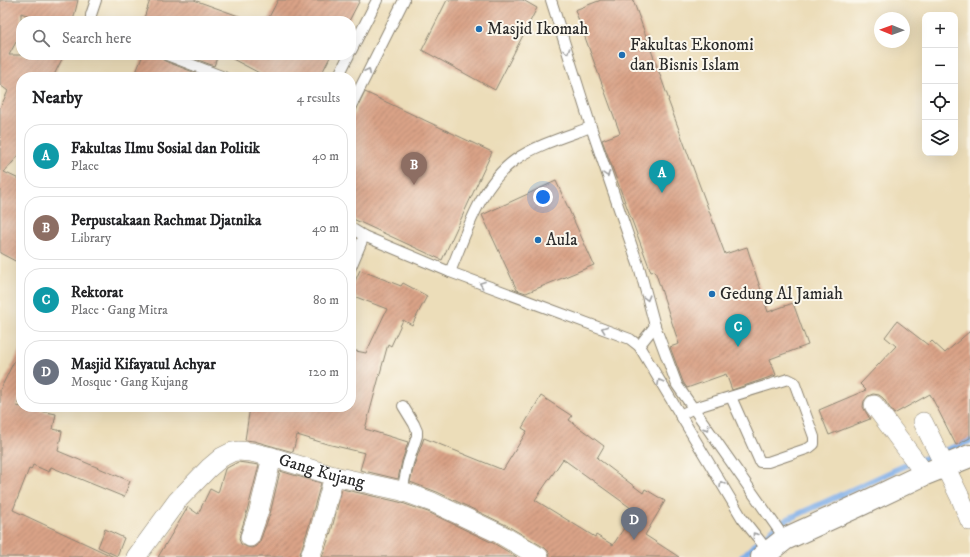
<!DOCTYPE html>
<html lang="en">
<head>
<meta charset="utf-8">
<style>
	body { margin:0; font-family:"IM FELL DW Pica",serif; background:#f2f2f2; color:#202124 }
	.controls { position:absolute; right:12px; top:12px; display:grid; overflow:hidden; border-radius:8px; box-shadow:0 4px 16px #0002 }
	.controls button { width:36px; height:36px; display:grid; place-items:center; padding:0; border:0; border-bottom:1px solid #e0e0e0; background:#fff; color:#202124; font:20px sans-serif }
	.compass { position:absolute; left:874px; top:12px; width:36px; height:36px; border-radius:50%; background:#fff; box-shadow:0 4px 16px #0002; rotate:271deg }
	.you { position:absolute; left:543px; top:197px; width:14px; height:14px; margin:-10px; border:3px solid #fff; border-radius:50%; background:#1a73e8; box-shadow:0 0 0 6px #1a73e833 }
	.badge { display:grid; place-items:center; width:26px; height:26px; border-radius:50%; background:#d93025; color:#fff; font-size:13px; font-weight:700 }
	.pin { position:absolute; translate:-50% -33px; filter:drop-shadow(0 1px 2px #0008) }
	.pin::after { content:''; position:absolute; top:21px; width:14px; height:12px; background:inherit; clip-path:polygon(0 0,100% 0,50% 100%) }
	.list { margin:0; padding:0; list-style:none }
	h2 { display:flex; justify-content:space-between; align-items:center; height:52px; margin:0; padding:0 16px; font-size:17px }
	h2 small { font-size:13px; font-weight:400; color:#757577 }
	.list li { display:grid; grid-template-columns:26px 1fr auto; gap:12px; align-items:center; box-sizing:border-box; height:64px; margin:0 8px 8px; padding:0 8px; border:1px solid #e0e0e0; border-radius:16px }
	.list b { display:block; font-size:15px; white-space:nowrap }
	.list p { margin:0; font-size:13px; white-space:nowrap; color:#757577 }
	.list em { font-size:13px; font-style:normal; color:#757577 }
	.icon { flex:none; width:22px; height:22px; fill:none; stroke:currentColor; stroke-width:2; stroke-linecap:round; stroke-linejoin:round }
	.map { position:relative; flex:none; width:970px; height:557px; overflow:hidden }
	.search { position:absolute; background:#fff; box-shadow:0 4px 16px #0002; left:16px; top:16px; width:340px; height:44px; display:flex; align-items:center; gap:10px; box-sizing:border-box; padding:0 14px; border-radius:16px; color:#757577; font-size:15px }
	.panel { position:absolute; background:#fff; box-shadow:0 4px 16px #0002; left:16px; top:72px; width:340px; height:340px; border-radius:16px }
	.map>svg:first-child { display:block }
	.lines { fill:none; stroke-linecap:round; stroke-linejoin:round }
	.stream { stroke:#7eade8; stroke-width:6 }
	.building { fill:url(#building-hatch); fill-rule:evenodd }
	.service-casing { stroke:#8c8472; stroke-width:12 }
	.minor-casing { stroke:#8c8472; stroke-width:20 }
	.trunk-casing { stroke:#8c8472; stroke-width:24 }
	.service { stroke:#fff; stroke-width:10 }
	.minor { stroke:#fff; stroke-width:19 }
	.trunk { stroke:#fff; stroke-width:22 }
	.oneway { stroke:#a0a0a0 }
	.poi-dot { fill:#1f6fb2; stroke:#fbf7ec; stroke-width:1.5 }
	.labels { text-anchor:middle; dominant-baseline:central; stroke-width:4; stroke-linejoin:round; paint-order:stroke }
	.poi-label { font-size:17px; fill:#2b2b2b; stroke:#fbf7ec; text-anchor:start }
	.street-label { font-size:17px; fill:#2b2b2b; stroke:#fbf7ec }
</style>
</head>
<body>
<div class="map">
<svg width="970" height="557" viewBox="0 0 970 557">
	<defs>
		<pattern id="building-hatch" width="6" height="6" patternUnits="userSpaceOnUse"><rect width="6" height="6" fill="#daa387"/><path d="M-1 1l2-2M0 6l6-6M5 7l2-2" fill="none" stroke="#b1856f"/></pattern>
	</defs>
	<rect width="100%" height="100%" fill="#fbf7ec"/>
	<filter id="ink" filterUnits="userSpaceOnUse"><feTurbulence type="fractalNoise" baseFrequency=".025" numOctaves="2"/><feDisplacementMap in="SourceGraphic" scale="8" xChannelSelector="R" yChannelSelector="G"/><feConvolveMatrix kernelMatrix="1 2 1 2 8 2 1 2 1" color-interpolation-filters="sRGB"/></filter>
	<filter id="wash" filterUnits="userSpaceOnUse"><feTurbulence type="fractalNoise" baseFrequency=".012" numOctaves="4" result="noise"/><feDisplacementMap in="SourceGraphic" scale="16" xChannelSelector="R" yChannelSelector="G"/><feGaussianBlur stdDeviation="0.9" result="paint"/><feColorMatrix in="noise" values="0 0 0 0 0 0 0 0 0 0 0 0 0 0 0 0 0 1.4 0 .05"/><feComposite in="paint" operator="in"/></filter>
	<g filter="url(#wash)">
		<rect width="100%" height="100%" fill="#ecddb9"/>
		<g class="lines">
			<g class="stream">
				<path d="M941,452L970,441"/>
				<path d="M918,461L936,454"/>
				<path d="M777,526L788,519L913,462"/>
				<path d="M761,540L775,528"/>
				<path d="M742,557L758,542"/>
			</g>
		</g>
		<g id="blocks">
			<g class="building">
				<path d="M0,0H78L73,21H43L21,13V33L9,55H64L53,77H21V153L4,172L21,180V264L0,253V108L8,91L0,85Z"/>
				<path d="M150,0H194L247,19V21H143Z"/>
				<path d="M278,0H360L349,21H267Z"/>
				<path d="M447,0H523L537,8L495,90L422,50Z"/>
				<path d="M601,0H633L669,100H668L725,254L747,247L768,312L793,303L808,345L770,359L776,375L732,390L726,374L687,388L683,382L670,347L679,344L655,271L651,272L602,140L620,133L575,10Z"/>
				<path d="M143,55H161L162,59L165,61L206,77H134Z"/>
				<path d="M185,55H218L214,66Z"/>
				<path d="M225,55H331L320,77H267Z"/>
				<path d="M365,92L492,152L442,260L351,218V121Z"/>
				<path d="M556,181L594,265L526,293L517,290L482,215Z"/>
				<path d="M360,270L401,286L403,283L427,296L412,325L403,320L391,346L388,344L365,429L408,442L402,461L398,479L360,470L365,453L327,444L297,435L293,452L254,441L245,440L250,407H351V350L366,353L387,309L351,295V290Z"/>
				<path d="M897,321L928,345L932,341L945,353L970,331V438L956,445L930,394L894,414L883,398L879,395L873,394L868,396L864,401L863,407L870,419L829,435L819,410L866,390L860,384L896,346L885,337Z"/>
				<path d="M21,347V394L17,406L56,414L53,429L62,431L58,451L130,481L124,497L51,467L49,472L33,465L31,470L29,469L13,510L114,557H0V390Z"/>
				<path d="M541,396L572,416L569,420L604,446L597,458L643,493L645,489L665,501L645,535L679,557H550L549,552L545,548L506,525L437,492L410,482L414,465L424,438L503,470L527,431L522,428ZM563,459L635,511L613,545L596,535L595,537L535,500Z"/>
				<path d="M238,462L259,465L248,508L240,534L239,539L241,544L247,547L252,548L257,546L260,541L270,514L280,471L321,483L309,526L299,557H158L188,507L198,514L210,489L218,493L225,469Z"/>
				<path d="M342,489L399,502L428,512L495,544L517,557H322L331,532Z"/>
				<path d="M105,529L124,538L117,556L98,547Z"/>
			</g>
		</g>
	</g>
	<g filter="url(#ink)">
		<use href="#blocks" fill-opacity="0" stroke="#8c8472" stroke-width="1"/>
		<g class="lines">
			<defs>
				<g id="service">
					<path d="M551,0L591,127L640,270L655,326L677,385L785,539"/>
					<path d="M91,21V15L96,0"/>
					<path d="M351,51L377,0"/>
					<path d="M167,55L224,77"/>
					<path d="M338,77L349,55"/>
					<path d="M351,106L404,0"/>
					<path d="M351,228L364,236L450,272L630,339L639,346L742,518L768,551"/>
					<path d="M351,267L364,236"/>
					<path d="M450,272C466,234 480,185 515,160C536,145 567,136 591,127"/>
					<path d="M639,346L655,326"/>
					<path d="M680,415L694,408L788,379L794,382L814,437V444L809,448L768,462H760L731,397"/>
					<path d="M402,491L408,463L417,436V431L414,424L403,406"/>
				</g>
				<g id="minor">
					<path d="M874,405L925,474"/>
					<path d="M923,422L961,499L970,521"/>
					<path d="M250,537L259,511L272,457"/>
					<path id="s1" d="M136,557L177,501L209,468L222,457L232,452L238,451L251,452L272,457L334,476L402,491L432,502L500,534L539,557"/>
					<path d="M310,557L320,529L334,476"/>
				</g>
				<path id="trunk" d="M762,557L785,539L862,504L925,474L970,456"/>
			</defs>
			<use href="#service" class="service-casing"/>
			<use href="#minor" class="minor-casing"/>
			<use href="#trunk" class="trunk-casing"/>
			<use href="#service" class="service"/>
			<use href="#minor" class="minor"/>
			<use href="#trunk" class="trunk"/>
		</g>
		<defs><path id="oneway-chevron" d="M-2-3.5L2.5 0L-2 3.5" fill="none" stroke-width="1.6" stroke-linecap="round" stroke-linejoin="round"/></defs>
		<g class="oneway">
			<use href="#oneway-chevron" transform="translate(567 51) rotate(72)"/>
			<use href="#oneway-chevron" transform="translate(368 71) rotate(-63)"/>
			<use href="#oneway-chevron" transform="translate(607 174) rotate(72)"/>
			<use href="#oneway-chevron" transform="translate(482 284) rotate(-160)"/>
			<use href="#oneway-chevron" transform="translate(647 298) rotate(75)"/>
			<use href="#oneway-chevron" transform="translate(604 329) rotate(-160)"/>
			<use href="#oneway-chevron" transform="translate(660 382) rotate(-119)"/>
			<use href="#oneway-chevron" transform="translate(707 428) rotate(55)"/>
			<use href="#oneway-chevron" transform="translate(722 484) rotate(-121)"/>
			<use href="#oneway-chevron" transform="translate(755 535) rotate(-128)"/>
		</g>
	</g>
	<g class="poi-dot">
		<circle cx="479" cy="29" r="4"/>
		<circle cx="622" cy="55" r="4"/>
		<circle cx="538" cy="240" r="4"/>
		<circle cx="712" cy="294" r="4"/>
	</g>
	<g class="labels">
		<g class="poi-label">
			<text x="487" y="29">Masjid Ikomah</text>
			<text x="630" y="45">Fakultas Ekonomi<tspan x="630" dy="20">dan Bisnis Islam</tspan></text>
			<text x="546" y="240">Aula</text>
			<text x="720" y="294">Gedung Al Jamiah</text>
		</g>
		<g class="street-label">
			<text stroke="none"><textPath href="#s1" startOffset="236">Gang Kujang</textPath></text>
		</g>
	</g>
</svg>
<div class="controls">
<button>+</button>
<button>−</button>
<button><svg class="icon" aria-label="locate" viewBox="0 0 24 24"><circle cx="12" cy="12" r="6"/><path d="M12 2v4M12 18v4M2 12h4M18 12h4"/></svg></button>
<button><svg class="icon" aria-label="layers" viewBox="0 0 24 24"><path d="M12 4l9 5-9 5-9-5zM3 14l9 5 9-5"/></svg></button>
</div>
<svg class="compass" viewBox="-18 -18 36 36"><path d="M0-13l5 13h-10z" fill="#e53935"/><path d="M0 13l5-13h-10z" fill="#757577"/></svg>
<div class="you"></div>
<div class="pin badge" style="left:662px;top:193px;background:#0f9aa8">A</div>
<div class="pin badge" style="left:414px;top:185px;background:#8d6e63">B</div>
<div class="pin badge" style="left:738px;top:347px;background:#0f9aa8">C</div>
<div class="pin badge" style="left:634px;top:540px;background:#6b7280">D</div>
<div class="search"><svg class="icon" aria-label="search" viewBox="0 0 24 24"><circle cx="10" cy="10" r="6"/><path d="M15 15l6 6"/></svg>Search here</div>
<section class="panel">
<h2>Nearby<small>4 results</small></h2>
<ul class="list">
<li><span class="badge" style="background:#0f9aa8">A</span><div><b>Fakultas Ilmu Sosial dan Politik</b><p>Place</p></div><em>40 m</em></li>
<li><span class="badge" style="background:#8d6e63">B</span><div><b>Perpustakaan Rachmat Djatnika</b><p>Library</p></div><em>40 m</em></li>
<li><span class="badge" style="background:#0f9aa8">C</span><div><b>Rektorat</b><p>Place · Gang Mitra</p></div><em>80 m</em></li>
<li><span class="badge" style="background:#6b7280">D</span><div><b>Masjid Kifayatul Achyar</b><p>Mosque · Gang Kujang</p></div><em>120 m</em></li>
</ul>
</section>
</div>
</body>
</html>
